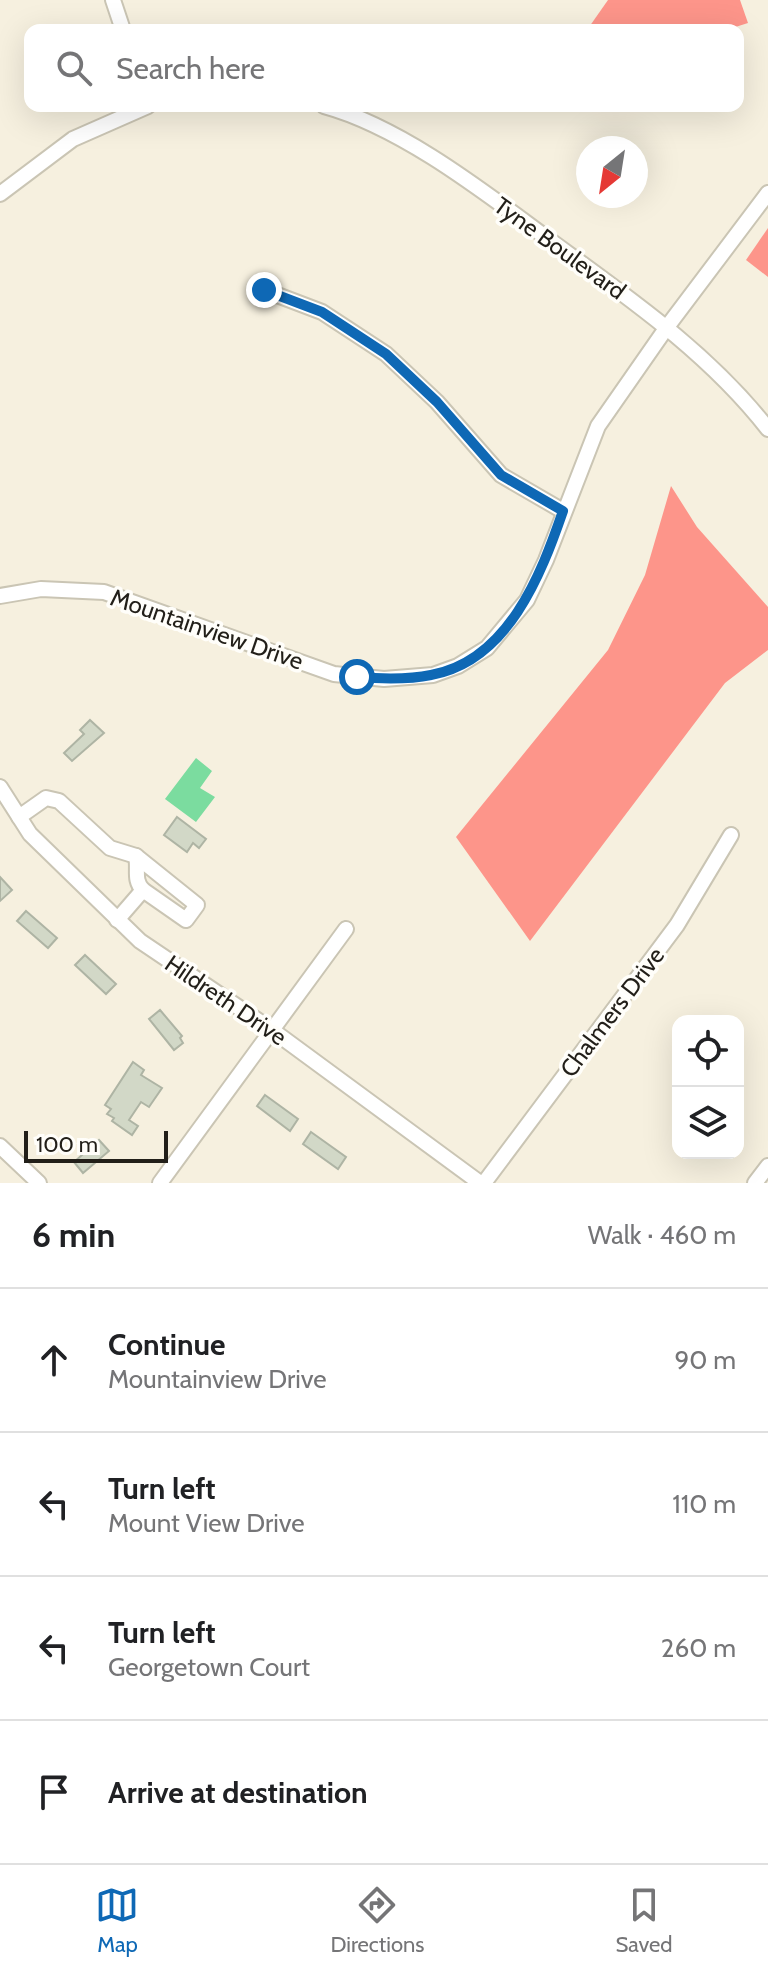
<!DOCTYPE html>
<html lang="en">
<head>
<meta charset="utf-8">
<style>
	body { margin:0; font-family:Cabin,sans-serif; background:#f2f2f2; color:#202124 }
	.controls { position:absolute; right:24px; bottom:24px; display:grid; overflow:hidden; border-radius:16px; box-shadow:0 8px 32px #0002 }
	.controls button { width:72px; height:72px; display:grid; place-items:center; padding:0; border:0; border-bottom:2px solid #e0e0e0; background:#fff; color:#202124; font:40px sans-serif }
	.compass { position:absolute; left:576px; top:136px; width:72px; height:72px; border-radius:50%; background:#fff; box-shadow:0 8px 32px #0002; rotate:210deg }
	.scale { position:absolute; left:24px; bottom:20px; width:144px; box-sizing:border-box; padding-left:8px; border:4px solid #221f19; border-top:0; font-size:22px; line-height:28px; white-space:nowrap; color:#221f19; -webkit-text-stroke:6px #fffefa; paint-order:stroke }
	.stop { position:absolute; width:24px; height:24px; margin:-18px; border:6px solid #0e68b5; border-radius:50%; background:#fff }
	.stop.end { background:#0e68b5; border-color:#fff; box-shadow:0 2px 8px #0008 }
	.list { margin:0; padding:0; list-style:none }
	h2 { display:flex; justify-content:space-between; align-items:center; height:104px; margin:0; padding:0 32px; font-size:34px }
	h2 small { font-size:26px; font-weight:400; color:#757577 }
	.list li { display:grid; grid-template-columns:52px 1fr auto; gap:24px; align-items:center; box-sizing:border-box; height:144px; padding:0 32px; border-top:2px solid #e0e0e0 }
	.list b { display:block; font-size:30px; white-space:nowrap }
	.list p { margin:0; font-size:26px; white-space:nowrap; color:#757577 }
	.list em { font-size:26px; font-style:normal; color:#757577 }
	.icon { flex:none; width:44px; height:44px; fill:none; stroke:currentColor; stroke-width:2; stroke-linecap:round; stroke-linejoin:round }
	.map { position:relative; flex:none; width:768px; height:1183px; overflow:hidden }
	.search { position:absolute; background:#fff; box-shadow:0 8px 32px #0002; left:24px; right:24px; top:24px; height:88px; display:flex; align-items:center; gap:20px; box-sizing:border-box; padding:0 28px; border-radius:16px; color:#757577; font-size:30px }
	.sheet { height:680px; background:#fff }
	nav { display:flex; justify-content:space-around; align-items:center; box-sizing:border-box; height:112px; border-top:2px solid #e0e0e0; background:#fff; font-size:22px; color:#757577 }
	nav a { display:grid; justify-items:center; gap:4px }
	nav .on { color:#0e68b5 }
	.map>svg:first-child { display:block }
	.forest { fill:#fd958a }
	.water { fill:#7bdc9f }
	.building { fill:#d2d8c7; stroke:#aeb4a4; stroke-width:2 }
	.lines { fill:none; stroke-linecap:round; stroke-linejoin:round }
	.minor-casing { stroke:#cac5b4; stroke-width:18 }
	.minor { stroke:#fff; stroke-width:14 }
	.route { stroke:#0e68b5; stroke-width:10 }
	.labels { text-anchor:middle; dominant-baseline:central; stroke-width:7; stroke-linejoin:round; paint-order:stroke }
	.street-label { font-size:24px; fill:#221f19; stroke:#fffefa }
</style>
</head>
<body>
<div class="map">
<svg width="768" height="1183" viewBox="0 0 768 1183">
	<rect width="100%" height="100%" fill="#f6f0df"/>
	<g class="forest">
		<path d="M608,0H740L748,23L726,30H587Z"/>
		<path d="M768,228V277L746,260Z"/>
		<path d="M671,486L697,527L768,607V650L725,683L530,941L456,837L608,650L645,575Z"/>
	</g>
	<path class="water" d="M196,758L212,771L200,788L215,797L196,822L165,799Z"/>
	<g class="building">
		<path d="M90,720L104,733L72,761L64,753L84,734L80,730Z"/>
		<path d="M177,817L206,839L199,848L193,843L187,852L164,835Z"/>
		<path d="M0,877L12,890L0,901Z"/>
		<path d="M26,911L57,938L48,948L17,921Z"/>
		<path d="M85,955L116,984L106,994L75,965Z"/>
		<path d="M160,1010L182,1036L180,1038L183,1043L174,1050L149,1019Z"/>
		<path d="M133,1062L144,1070L141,1075L162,1088L149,1107L141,1102L129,1120L138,1126L132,1135L112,1121L114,1118L107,1114L111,1109L105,1105Z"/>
		<path d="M265,1095L298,1119L290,1131L257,1106Z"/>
		<path d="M311,1132L346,1157L338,1169L303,1144Z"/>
		<path d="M99,1140L109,1151L83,1173L74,1162Z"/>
	</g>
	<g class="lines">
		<defs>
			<g id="minor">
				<path d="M113,0L123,30"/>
				<path d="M324,106C401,127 483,191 548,239C626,296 708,352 768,429"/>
				<path d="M0,194L73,139L148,106"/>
				<path d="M264,290L322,312L386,354L437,402L501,475L563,511"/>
				<path d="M0,596L41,589L104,592L334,674L384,679L433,675L458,666L487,648L527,600L546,560L598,426L667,327L768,193"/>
				<path d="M0,787L30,834L140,941L272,1030L480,1183"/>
				<path d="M19,817L46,798L59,801L110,848L136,856L197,905L186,920L143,890L117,920"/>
				<path d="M136,856C139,869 133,880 143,890"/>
				<path d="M0,1146L39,1183"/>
				<path d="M160,1183L346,929"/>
				<path d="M484,1183L677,925L731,835"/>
				<path d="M755,1183L768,1166"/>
			</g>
		</defs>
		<use href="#minor" class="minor-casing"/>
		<use href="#minor" class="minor"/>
	</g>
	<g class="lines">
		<path class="route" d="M264,290L322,312L386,354L437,402L501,475L563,511C541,575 508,661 431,675C407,680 382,679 357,677"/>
	</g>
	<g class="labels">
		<g class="street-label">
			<text transform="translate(560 248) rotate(36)">Tyne Boulevard</text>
			<text transform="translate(207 629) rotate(19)">Mountainview Drive</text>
			<text transform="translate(226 1000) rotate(34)">Hildreth Drive</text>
			<text transform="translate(612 1012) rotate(-53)">Chalmers Drive</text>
		</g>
	</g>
</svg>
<div class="controls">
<button><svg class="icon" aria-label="locate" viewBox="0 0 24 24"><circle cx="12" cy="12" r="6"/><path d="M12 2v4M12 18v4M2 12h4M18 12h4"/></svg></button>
<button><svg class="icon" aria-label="layers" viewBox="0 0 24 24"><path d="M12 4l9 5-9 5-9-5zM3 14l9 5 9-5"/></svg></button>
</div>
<svg class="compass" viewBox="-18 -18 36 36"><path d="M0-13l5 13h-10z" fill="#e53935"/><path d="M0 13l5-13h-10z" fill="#757577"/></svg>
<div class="scale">100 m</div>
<div class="stop" style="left:357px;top:677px"></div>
<div class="stop end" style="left:264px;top:290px"></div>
<div class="search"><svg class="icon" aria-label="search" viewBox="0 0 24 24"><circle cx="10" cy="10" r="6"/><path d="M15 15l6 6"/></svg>Search here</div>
</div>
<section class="sheet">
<h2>6 min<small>Walk · 460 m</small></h2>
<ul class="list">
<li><svg class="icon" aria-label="ahead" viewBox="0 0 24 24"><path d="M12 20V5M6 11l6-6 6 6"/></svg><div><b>Continue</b><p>Mountainview Drive</p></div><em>90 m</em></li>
<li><svg class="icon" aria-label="left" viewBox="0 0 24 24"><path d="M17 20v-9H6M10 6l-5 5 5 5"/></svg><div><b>Turn left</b><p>Mount View Drive</p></div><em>110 m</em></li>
<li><svg class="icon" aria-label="left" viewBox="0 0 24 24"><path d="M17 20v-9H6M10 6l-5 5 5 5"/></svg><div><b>Turn left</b><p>Georgetown Court</p></div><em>260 m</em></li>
<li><svg class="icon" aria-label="arrive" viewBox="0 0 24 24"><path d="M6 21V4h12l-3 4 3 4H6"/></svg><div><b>Arrive at destination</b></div></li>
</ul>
</section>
<nav>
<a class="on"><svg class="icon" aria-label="map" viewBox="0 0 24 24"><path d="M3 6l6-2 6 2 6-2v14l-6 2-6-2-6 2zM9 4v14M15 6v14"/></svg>Map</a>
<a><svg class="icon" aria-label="directions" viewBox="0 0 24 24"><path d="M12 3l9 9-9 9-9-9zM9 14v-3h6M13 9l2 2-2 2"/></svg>Directions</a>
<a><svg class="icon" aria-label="saved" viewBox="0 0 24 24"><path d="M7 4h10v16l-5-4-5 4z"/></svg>Saved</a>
</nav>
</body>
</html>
